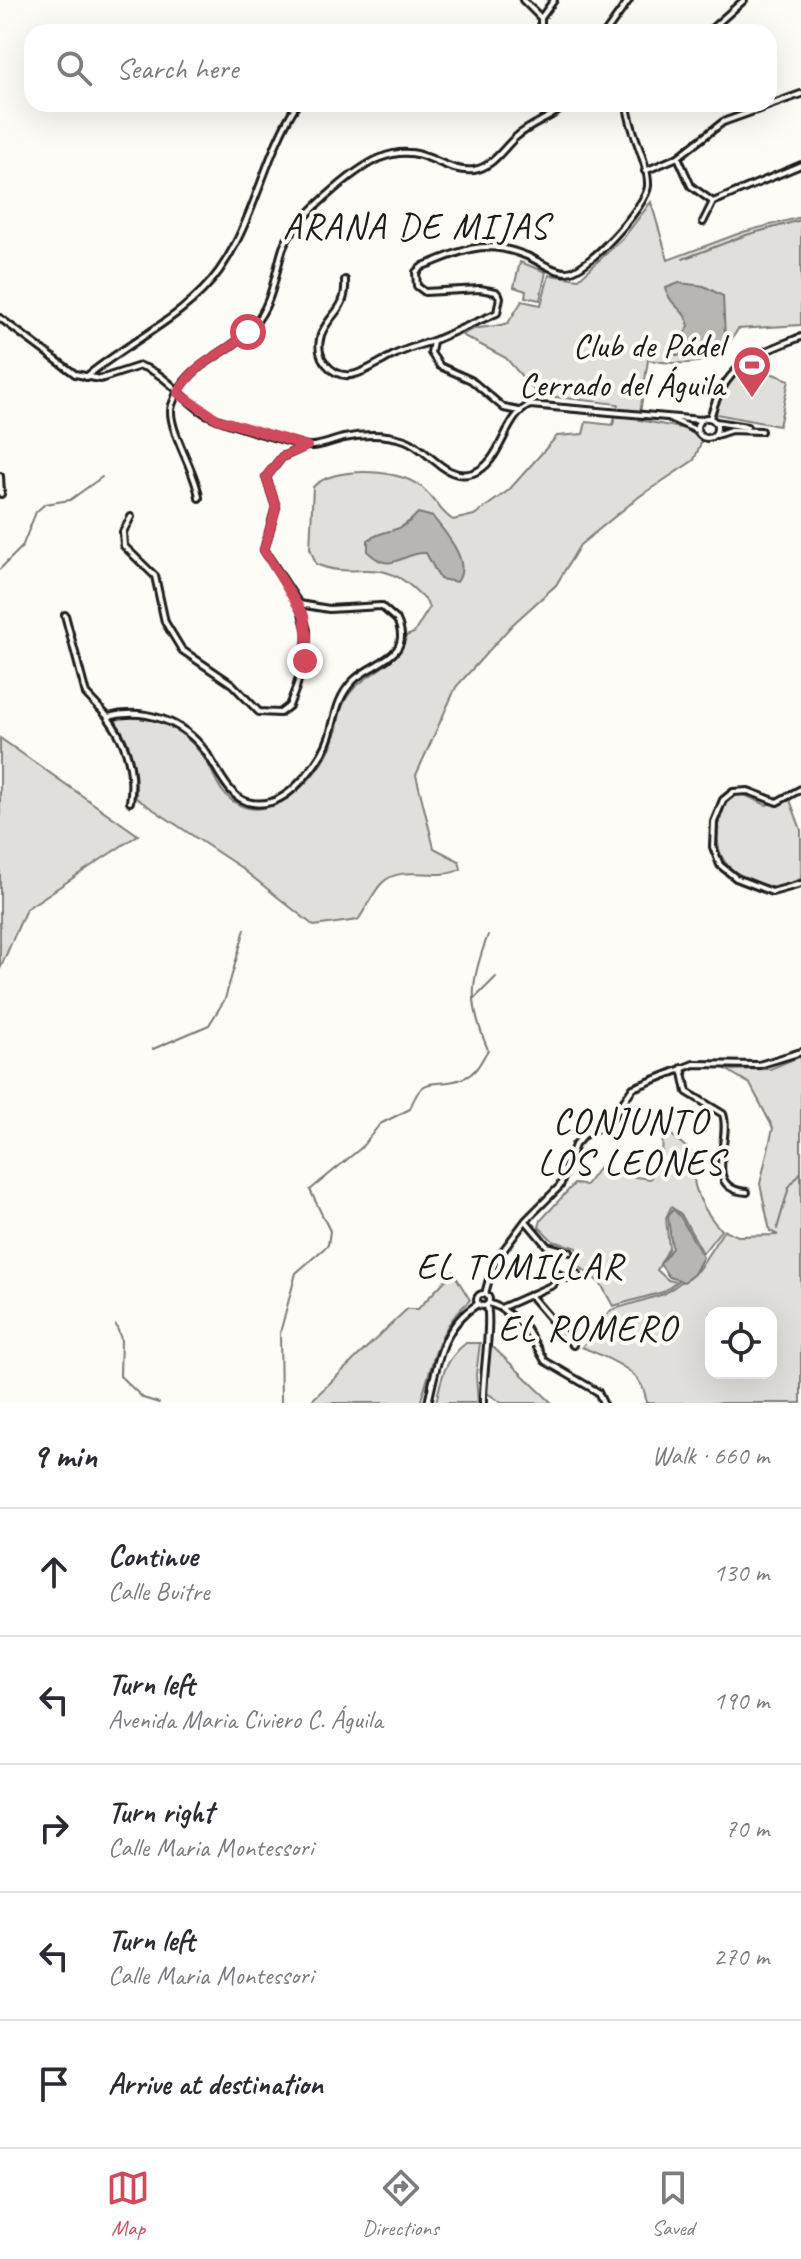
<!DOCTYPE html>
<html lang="en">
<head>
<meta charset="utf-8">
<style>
	body { margin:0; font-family:Caveat,sans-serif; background:#f2f2f3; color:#2b2b33 }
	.controls { position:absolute; right:24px; bottom:24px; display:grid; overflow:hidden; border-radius:16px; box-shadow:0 8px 32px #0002 }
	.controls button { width:72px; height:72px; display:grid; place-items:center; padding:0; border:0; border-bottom:2px solid #e1e1e2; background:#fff; color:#2b2b33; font:40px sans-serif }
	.stop { position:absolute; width:24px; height:24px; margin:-18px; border:6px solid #d1495b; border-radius:50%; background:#fff }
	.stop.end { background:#d1495b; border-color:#fff; box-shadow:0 2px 8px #0008 }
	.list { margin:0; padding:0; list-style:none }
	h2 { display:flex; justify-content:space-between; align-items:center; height:104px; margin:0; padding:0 32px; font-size:34px }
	h2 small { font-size:26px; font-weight:400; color:#7c7c81 }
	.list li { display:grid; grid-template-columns:52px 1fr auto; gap:24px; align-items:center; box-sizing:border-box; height:128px; padding:0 32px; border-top:2px solid #e1e1e2 }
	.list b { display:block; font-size:30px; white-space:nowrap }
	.list p { margin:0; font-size:26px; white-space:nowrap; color:#7c7c81 }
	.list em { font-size:26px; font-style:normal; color:#7c7c81 }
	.icon { flex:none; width:44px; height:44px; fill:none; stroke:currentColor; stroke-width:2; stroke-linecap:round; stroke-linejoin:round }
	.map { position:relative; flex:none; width:801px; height:1403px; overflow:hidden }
	.search { position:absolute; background:#fff; box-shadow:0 8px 32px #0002; left:24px; right:24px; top:24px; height:88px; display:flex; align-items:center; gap:20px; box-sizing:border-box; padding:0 28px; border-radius:24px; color:#7c7c81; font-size:30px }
	.sheet { height:744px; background:#fff }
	nav { display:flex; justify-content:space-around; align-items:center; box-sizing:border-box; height:112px; border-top:2px solid #e1e1e2; background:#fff; font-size:22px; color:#7c7c81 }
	nav a { display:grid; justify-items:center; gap:4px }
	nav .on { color:#d1495b }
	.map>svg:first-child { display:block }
	.green { fill:#e0dfdb; stroke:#7e7e7c; stroke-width:2; fill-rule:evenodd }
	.water { fill:#b7b6b2; stroke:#797876; stroke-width:2 }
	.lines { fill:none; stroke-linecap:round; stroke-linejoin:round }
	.stream { stroke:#797876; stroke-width:2 }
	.street-casing { stroke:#1c1c1c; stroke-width:10 }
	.street { stroke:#fdfcf7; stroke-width:4 }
	.route { stroke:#d1495b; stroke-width:10 }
	.labels { text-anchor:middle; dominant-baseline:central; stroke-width:8; stroke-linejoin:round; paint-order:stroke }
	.poi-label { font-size:34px; fill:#1c1c1c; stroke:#fdfcf7; text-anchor:end }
	.neighbourhood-label { font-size:36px; letter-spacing:2px; fill:#1c1c1c; stroke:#fdfcf7 }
</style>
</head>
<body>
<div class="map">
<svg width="801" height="1403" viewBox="0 0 801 1403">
	<rect width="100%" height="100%" fill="#fdfcf7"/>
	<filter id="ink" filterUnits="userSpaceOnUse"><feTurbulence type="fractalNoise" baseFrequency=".0125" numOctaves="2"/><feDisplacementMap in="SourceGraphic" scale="16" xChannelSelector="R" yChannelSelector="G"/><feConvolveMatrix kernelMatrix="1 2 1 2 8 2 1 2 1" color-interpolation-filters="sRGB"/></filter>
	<g filter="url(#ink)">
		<g class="green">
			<path d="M651,202L668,260L743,232L801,217V325L738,329C716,368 689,366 648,360L639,420L686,429L702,440L694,460L640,496L580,545L556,585L513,624L456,687L416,775L434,848L459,861L461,869C438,882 402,863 382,883C373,892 366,909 358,920L314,926L240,867L136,798C137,773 132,742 116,722L119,717C159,715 189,731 209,766C214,775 217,785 224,793C264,837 319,779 334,740C338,729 338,716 343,705C356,673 398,670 406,636L414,633L429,608C427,599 420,595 413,588C377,555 354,581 316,564L310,548L313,487C333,466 394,469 417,484C433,493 438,511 453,520L474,515L509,490L557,436L583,434L586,422L613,425L618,404L538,395L506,358L462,335C476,324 492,329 508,323L522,301L541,305L549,275L579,279L624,237Z"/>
			<path d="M520,262L546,272L540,300L525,297L526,291L514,287Z"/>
			<path d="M754,367L789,380L779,426L716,414C720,391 730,373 754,367Z"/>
			<path d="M0,738L138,835L26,909L0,969Z"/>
			<path d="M740,793L766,805L790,800L801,830V879C793,881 786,887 777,888C767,888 757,882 747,878C710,863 714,831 727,799Z"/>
			<path d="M801,1056V1403H646C646,1371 609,1359 582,1347L611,1310L664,1294L698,1270L724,1230L738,1236L778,1235L770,1231L760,1184L773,1128L750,1084L727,1070L770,1069ZM711,1313H771V1373H711Z"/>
			<path d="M660,1129L666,1130L695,1155C688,1183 702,1209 721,1230L703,1253L681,1214L671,1207L666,1218L669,1248L657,1270L668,1280L677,1282L663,1292L613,1306L601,1284L574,1262L577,1248L553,1241L539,1227L541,1220L574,1184L586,1185L599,1167L615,1174L650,1179C659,1162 667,1149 660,1129Z"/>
			<path d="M453,1272L470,1300C434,1332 435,1360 420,1403H309L407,1309H418Z"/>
			<path d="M466,1343H480L476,1375L478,1403H436C441,1378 445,1359 466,1343Z"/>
			<path d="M489,1348H494L552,1403H502L487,1393Z"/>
		</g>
		<g class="water">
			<path d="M679,283L704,286L723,296L725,337C715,350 693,355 676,355L674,351L689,326C686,309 668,305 666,288Z"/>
			<path d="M418,513L433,517C446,534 472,562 457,582L440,579L426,553C402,551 393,576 368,552V540C389,526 396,537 418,513Z"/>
			<path d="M673,1209L680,1216L703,1257L694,1274L684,1282L669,1277L660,1264L672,1248L668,1217Z"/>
		</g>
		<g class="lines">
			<g class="stream">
				<path d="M683,259L746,235L801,220"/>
				<path d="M0,569L22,547L36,512L45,504L70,500L102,477"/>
				<path d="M474,999L496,977"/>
				<path d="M153,1049L209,1025L225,999L245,929"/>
				<path d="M777,1229L789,1187L801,1172"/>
				<path d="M116,1325L121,1339L120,1376L143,1398L159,1403"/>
				<path d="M281,1403L280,1333L296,1273L328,1245L330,1231L310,1190L361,1148L380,1124L410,1109C424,1070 436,1090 464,1078C478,1072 481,1060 488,1050C468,1002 470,982 488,935"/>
			</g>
			<defs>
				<g id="street">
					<path d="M523,0L541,18"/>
					<path d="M541,32V18L554,0"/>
					<path d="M606,32L629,0"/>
					<path d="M708,32L744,0"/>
					<path d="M678,157L691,186L713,202L801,165"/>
					<path d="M645,171L678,157L723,122L801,94"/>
					<path d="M703,222L713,202"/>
					<path d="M345,280C347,311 330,312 321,335C318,345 319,356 326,364C346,389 371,366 392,356C405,349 419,345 433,341"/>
					<path d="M0,318L75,374L100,379L140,366C165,372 182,399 204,413C225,425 277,438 302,445C316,449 330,441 344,438C363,434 386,434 405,440C428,448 445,482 473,473C502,464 503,417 530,405L701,420"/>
					<path d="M86,377C129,341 186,317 219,271C255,220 265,153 297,104"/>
					<path d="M519,411L504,408L471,380L440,366L431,353L433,341L497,313L500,297L496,292L480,289L425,292L417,286L416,272L423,266C466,250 482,238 527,256C539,261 553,272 567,272C586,273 647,205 648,186C649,163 629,131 627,104"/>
					<circle cx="707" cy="428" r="10"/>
					<path d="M710,418C725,364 753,356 801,337"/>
					<path d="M671,419L696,430"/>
					<path d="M716,422L747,427"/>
					<path d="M716,435L731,430L761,431"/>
					<path d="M0,476L1,494"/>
					<path d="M199,498C197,472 165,426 172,405C186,362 226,358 253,326C273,303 274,276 283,248C293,221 354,169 380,158C424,140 441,174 474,170C493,167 503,148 516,137C532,123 552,118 567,104"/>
					<path d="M131,517L123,532L124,546L155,576L165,622L182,650L232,684L259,712L280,713L289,706L296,688L306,653L307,630L299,604L264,550L276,507L266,477L282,457L304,447"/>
					<path d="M65,615L86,694L108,717C144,707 183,721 205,751C223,775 231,812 271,802C295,795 323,758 330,735C336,714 337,697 354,680C374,661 414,657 397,620L381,606L329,609L299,604"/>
					<path d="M108,718C127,743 135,770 130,802"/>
					<path d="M801,789L777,802L748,791L733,792L723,800L714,822L713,847L720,865L736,878L772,892L801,884"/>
					<path d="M682,1068L687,1092L723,1114C732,1140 701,1189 747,1192"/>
					<path d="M526,1221L547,1246L570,1252"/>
					<circle cx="483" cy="1300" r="6"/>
					<path d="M485,1294L493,1264L526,1220L560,1186L575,1145L584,1135L610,1121L633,1088L694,1064L759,1065L801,1052"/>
					<path d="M530,1295L573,1345"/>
					<path d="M489,1303L501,1308L553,1285L558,1274L568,1278L578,1274"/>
					<path d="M501,1308L526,1328L545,1361L598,1392L603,1403"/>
					<path d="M428,1403C437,1365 441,1326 478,1304"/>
					<path d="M483,1403C482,1378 492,1324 487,1306"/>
				</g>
			</defs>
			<use href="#street" class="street-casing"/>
			<use href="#street" class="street"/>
		</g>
	</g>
	<g class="lines" filter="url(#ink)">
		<path class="route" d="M248,332C220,359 199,357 178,393L217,419L307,446L282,457L266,477L276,507L264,550L304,616L307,638L305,661"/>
	</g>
	<defs>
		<symbol id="stadium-pin" viewBox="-11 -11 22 30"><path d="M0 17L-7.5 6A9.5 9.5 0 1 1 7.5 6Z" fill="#d1495b" stroke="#fdfcf7"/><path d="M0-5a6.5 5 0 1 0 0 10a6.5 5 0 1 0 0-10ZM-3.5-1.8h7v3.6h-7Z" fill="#fff"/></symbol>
	</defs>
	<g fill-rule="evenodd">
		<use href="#stadium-pin" x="730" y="343" width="44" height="60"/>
	</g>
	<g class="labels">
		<g class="poi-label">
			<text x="724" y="345">Club de Pádel<tspan x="724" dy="39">Cerrado del Águila</tspan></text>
		</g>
		<g class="neighbourhood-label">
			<text x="416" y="226">ARANA DE MIJAS</text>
			<text x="631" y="1121">CONJUNTO<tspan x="631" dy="41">LOS LEONES</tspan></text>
			<text x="520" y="1266">EL TOMILLAR</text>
			<text x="588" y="1328">EL ROMERO</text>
		</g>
	</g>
</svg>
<div class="controls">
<button><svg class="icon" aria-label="locate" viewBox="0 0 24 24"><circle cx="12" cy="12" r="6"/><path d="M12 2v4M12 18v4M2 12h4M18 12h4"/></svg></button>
</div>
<div class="stop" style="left:248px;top:332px"></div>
<div class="stop end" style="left:305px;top:661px"></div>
<div class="search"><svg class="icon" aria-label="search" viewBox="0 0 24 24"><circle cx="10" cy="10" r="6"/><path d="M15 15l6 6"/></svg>Search here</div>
</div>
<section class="sheet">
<h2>9 min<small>Walk · 660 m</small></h2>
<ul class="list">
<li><svg class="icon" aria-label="ahead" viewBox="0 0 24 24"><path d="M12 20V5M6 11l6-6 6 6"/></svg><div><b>Continue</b><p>Calle Buitre</p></div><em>130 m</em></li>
<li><svg class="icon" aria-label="left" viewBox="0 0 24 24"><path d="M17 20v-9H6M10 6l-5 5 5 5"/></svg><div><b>Turn left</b><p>Avenida Maria Civiero C. Águila</p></div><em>190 m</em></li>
<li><svg class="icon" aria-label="right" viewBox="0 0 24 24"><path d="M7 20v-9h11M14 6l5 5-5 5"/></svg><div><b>Turn right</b><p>Calle Maria Montessori</p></div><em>70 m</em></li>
<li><svg class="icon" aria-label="left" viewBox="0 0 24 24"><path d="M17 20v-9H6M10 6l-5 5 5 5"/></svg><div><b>Turn left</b><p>Calle Maria Montessori</p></div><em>270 m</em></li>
<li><svg class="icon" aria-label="arrive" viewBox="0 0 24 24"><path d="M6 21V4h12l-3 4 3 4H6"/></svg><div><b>Arrive at destination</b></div></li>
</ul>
</section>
<nav>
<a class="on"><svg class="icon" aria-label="map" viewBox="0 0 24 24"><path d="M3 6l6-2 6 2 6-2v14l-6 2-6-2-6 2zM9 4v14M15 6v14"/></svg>Map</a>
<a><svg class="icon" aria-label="directions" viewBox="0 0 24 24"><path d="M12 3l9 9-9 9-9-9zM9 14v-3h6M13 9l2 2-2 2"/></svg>Directions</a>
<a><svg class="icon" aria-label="saved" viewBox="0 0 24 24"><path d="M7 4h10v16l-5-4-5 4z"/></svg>Saved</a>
</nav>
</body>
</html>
